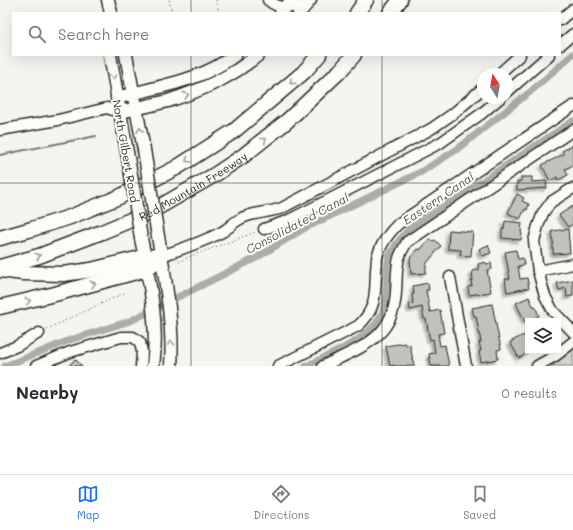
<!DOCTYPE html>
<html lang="en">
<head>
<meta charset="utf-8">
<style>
	body { margin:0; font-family:Mali,sans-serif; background:#f2f2f3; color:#2b2b33 }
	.controls { position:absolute; right:12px; bottom:12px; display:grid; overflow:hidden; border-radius:0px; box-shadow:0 4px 16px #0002 }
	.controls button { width:36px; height:36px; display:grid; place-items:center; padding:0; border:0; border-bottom:1px solid #e1e1e2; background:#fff; color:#2b2b33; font:20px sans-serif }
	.compass { position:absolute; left:477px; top:68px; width:36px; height:36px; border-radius:50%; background:#fff; box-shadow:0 4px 16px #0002; rotate:349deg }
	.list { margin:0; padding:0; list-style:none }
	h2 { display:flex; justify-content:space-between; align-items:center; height:52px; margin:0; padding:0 16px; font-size:17px }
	h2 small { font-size:13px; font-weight:400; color:#7c7c81 }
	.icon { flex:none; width:22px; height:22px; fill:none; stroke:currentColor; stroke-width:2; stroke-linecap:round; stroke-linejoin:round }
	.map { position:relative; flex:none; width:573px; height:366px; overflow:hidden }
	.search { position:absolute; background:#fff; box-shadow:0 4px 16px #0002; left:12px; right:12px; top:12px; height:44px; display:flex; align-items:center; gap:10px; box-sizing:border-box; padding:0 14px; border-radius:0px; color:#7c7c81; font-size:15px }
	.sheet { height:108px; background:#fff }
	nav { display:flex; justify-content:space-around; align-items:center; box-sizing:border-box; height:56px; border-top:1px solid #e1e1e2; background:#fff; font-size:11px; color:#7c7c81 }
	nav a { display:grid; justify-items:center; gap:2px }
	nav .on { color:#1a73e8 }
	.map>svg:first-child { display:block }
	.green { fill:#d7d6d2; stroke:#81807e }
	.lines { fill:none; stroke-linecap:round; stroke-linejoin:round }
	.stream { stroke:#797877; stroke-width:2 }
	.canal { stroke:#adaca9; stroke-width:7 }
	.building { fill:#c2c1be; stroke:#2b2b2b; filter:url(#shadow) }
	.minor-casing { stroke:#2b2b2b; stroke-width:13 }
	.major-casing { stroke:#2b2b2b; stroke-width:15 }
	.highway-casing { stroke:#2b2b2b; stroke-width:17 }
	.path { stroke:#2b2b2b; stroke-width:1; stroke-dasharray:1 3; stroke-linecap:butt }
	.minor { stroke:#fdfcf7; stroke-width:10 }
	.major { stroke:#fdfcf7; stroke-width:12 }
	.highway { stroke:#fdfcf7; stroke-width:14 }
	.major-bridge-casing { stroke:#2b2b2b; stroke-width:15; stroke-linecap:butt }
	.major-bridge { stroke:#fdfcf7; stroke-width:12 }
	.oneway { stroke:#9e9e9b }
	.grid { fill:none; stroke:#2b2b2b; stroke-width:1; stroke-opacity:0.55 }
	.labels { text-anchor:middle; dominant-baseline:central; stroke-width:4; stroke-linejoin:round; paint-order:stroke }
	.street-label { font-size:11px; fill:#2b2b2b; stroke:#fdfcf7 }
	.water-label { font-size:12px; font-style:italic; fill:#585857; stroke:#fdfcf7 }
</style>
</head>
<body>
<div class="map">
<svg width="573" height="366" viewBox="0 0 573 366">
	<defs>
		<filter id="shadow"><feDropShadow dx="-3" dy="3" stdDeviation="1" flood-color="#0004"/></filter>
	</defs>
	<rect width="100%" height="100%" fill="#f5f4ef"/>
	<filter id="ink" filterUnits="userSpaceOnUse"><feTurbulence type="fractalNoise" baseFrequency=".025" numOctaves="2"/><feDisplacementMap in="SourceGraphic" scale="8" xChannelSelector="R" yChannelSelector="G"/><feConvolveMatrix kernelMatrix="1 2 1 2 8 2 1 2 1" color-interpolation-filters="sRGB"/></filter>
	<g filter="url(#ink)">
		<path class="green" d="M573,349V366H551L557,363Z"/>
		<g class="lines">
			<path class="stream" d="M0,155L96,136"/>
			<g class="canal">
				<path d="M5,366L70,340L130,321L256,258L305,228L421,172L456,150L530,92L573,54"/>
				<path d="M306,366C329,355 368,340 380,317C388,303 386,284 387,268C388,264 388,260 389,256C393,247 400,239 407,231L573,121"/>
			</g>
		</g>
		<g class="building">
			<path d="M573,145V165L565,169L568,175L558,180L557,177L550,181L542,165L564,154L562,151Z"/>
			<path d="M521,177H532V182L546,181L547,188L517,190V182L521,181Z"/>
			<path d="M517,194L524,198L522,201L529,204L527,210L525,209L520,219L508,213Z"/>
			<path d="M573,206V224L568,227L559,215Z"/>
			<path d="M505,221L522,223L521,232L522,233L521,240L502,238V229H504Z"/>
			<path d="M568,229L570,253L553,254V244L554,243H553L552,231Z"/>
			<path d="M449,230L473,232L471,256L460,255L461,250L448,249Z"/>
			<path d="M430,239L433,241L435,240L441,246L426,264V273L411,274L410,258L418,249L420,250Z"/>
			<path d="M488,245L491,253L482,256L479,249Z"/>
			<path d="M516,250L518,259L523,258L524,265L518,266L520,279L527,278L529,288L507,292L505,279H510L505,252Z"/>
			<path d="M485,262L486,264L491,263L492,269L487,270L491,292L469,295L468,287L472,286L471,281L473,280L472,271L479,270L478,264Z"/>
			<path d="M573,280V296L567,297L566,288L559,290L557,283Z"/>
			<path d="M428,283L429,290H426L430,312L440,310L444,333L438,334L440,346L445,345L449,366H431L429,354L435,353L433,339L430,340L426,319H424L422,307L410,310L409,304L413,303L412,294H414L413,286Z"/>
			<path d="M529,297L533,306H535L539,316L525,322L516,303Z"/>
			<path d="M492,304L501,349L497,350L498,359L481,362L479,351H481L479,342H481L476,316H474L472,308Z"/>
			<path d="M526,334L528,338V353L519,358L510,342Z"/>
			<path d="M405,343L406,345H410L414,366H395L394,365L390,366L386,346Z"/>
			<path d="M75,359L82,366H69Z"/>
		</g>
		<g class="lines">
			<defs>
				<g id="minor">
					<path d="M268,0C279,10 291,7 305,6"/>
					<path d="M560,20L573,9"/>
					<path d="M560,45L573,34"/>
					<path d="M499,74L520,55"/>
					<path d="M507,92L549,55"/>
					<path d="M0,130L58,120L107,108L119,112"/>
					<path d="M573,188L551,202L543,213L538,226L534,241L538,271L545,296L553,311L573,332"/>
					<path d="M264,229L287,221L395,166L440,143L481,114L500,98"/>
					<path d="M161,256C182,249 203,242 222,232C229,228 234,222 240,219C253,212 268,213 282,208L431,129L454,113L483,88"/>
					<path d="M538,271L573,264"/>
					<path d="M450,277L466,366"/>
					<path d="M0,353L17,346L39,333"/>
					<path d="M36,366L70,352L121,337H133L140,342L142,352L141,366"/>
					<path d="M278,366L358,326C377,309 375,293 376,270C377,265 376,259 378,254C382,242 389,233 398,224L573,106"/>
					<path d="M323,366C359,348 394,339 396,292C397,281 396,268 399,258C401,252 404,247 407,242L573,130"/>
					<path d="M537,366L555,356L573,342"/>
				</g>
				<g id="major">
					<path d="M108,0L111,13"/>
					<path d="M281,13L292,0"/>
					<path d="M299,13L310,0"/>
					<path d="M110,55L131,175"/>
					<path d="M126,55L144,150"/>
					<path d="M117,98C157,86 200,82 235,55"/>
					<path d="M119,112C136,109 151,105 168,101C202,90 230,78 258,55"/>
					<path d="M157,230C164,274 174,321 171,366"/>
					<path d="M141,238C149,280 159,323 153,366"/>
				</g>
				<g id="highway">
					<path d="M357,13L366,0"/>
					<path d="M390,13L400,0"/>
					<path d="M0,238L32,229L70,217L119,197L176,168L234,131L304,72L319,55"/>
					<path id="s1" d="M0,267L39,256L102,232L152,211L216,174L243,156L287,121L339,72L354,55"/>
					<path d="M0,270L23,273L63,274L91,270L144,257L161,256"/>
					<path d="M0,307L55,294L147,269L161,256"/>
				</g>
			</defs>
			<use href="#minor" class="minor-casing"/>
			<use href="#major" class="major-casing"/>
			<use href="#highway" class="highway-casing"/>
			<g class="path">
				<path d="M169,0L172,13"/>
				<path d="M216,0L219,13"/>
				<path d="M179,262L191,256L256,232"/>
				<path d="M47,329L124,293"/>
			</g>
			<use href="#minor" class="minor"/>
			<use href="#major" class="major"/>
			<use href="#highway" class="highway"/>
			<defs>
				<g id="major-bridge">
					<path d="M144,150L157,230"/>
					<path d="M131,175L141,238"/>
				</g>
			</defs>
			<use href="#major-bridge" class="major-bridge-casing"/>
			<use href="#major-bridge" class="major-bridge"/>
		</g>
		<defs><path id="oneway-chevron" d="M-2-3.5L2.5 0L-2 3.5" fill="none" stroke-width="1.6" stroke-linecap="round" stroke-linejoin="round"/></defs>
		<g class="oneway">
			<use href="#oneway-chevron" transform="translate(113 77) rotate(80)"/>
			<use href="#oneway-chevron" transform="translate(292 82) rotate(140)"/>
			<use href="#oneway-chevron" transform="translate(186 95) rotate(-18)"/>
			<use href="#oneway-chevron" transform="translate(140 130) rotate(-100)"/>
			<use href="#oneway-chevron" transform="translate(264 140) rotate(-39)"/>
			<use href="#oneway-chevron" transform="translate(188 160) rotate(147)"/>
			<use href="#oneway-chevron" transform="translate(38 256) rotate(-18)"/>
			<use href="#oneway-chevron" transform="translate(93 284) rotate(-14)"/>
			<use href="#oneway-chevron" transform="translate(28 301) rotate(-14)"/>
			<use href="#oneway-chevron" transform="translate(171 343) rotate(-92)"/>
		</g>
	</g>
	<path class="grid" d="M191,0V13M382,0V13M191,55V366M382,55V366M0,183H573"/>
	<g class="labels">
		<g class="street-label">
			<text transform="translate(126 151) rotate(80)">North Gilbert Road</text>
			<text stroke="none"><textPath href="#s1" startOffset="210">Red Mountain Freeway</textPath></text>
		</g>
		<g class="water-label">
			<text transform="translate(438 198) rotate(-34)">Eastern Canal</text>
			<text transform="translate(297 223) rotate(-28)">Consolidated Canal</text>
		</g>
	</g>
</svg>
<div class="controls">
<button><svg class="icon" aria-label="layers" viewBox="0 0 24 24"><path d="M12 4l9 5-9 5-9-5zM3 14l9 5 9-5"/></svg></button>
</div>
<svg class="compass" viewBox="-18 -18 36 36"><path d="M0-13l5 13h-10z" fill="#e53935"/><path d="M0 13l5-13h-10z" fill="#7c7c81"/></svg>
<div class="search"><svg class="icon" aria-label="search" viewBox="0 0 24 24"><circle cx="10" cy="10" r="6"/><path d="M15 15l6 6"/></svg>Search here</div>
</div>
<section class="sheet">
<h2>Nearby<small>0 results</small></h2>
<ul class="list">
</ul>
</section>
<nav>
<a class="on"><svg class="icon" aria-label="map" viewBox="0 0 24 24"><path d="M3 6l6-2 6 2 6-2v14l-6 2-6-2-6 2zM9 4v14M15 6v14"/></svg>Map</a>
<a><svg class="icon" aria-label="directions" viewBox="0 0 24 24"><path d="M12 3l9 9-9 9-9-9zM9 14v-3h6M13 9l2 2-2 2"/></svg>Directions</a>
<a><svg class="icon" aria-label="saved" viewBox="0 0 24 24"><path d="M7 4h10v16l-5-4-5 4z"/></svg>Saved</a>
</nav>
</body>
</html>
